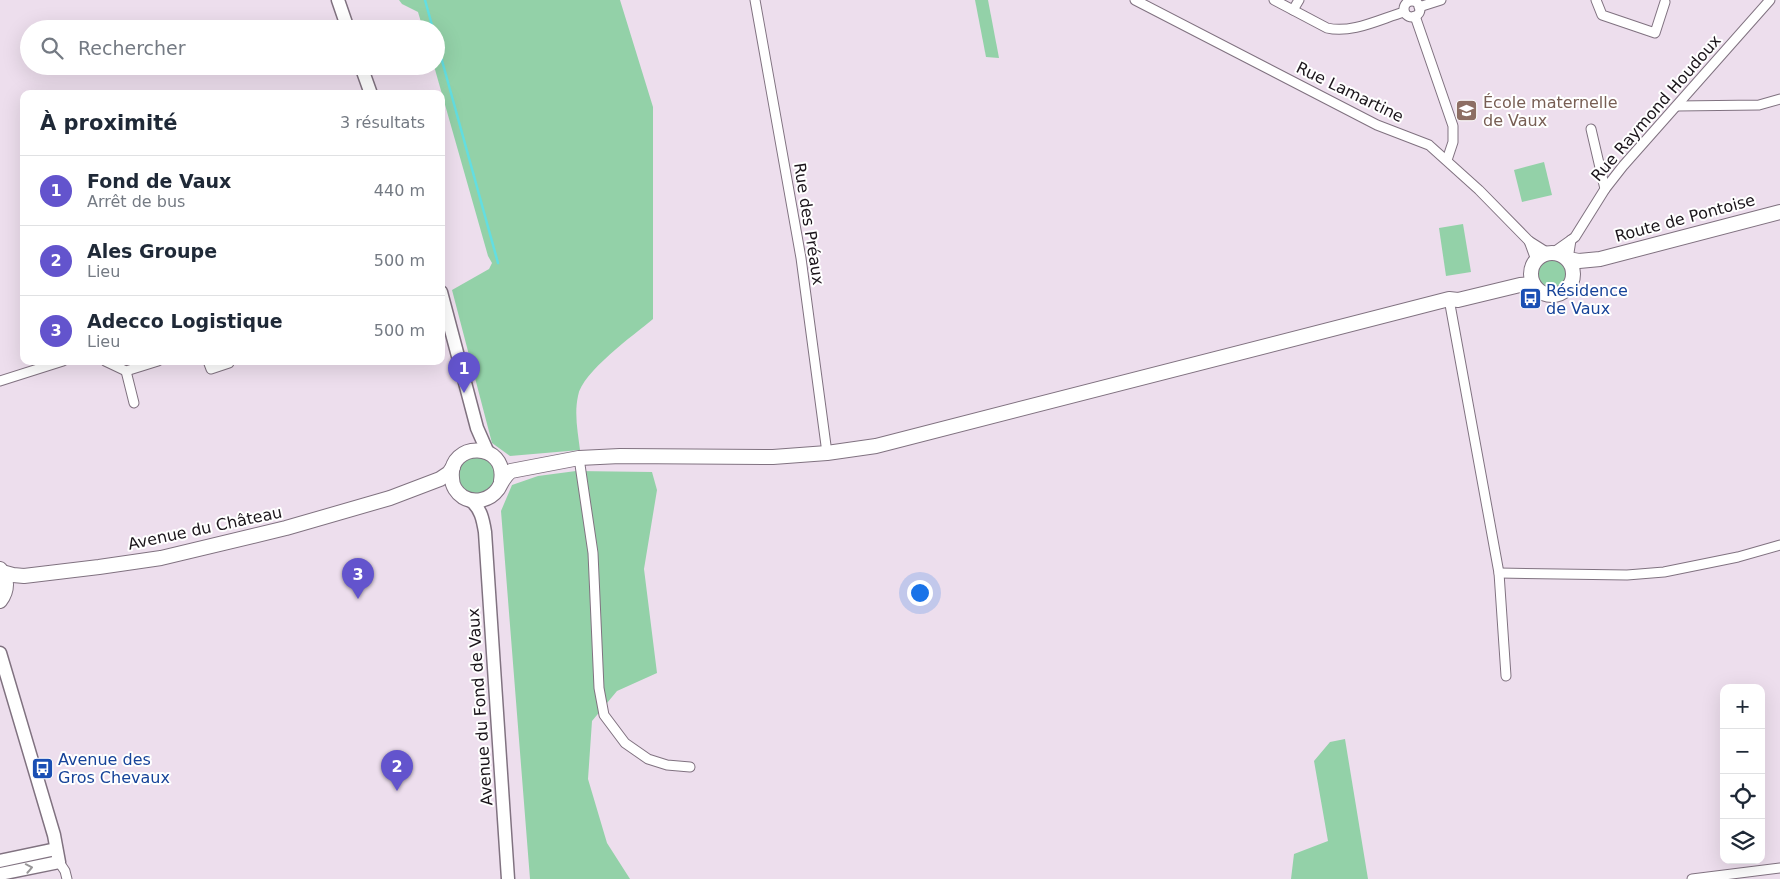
<!DOCTYPE html>
<html lang="fr">
<head>
<meta charset="utf-8">
<style>
	body { margin:0; font-family:"DejaVu Sans",sans-serif; background:#f2f2f3; color:#1f2937 }
	.controls { position:absolute; right:15px; bottom:15px; display:grid; overflow:hidden; border-radius:10px; box-shadow:0 5px 20px #0002 }
	.controls button { width:45px; height:45px; display:grid; place-items:center; padding:0; border:0; border-bottom:1px solid #e0e1e3; background:#fff; color:#1f2937; font:25px sans-serif }
	.you { position:absolute; left:919px; top:592px; width:18px; height:18px; margin:-12px; border:4px solid #fff; border-radius:50%; background:#1a73e8; box-shadow:0 0 0 8px #1a73e833 }
	.badge { display:grid; place-items:center; width:32px; height:32px; border-radius:50%; background:#6354cd; color:#fff; font-size:16px; font-weight:700 }
	.pin { position:absolute; translate:-50% -41px; filter:drop-shadow(0 1px 2px #0008) }
	.pin::after { content:''; position:absolute; top:26px; width:18px; height:15px; background:inherit; clip-path:polygon(0 0,100% 0,50% 100%) }
	.list { margin:0; padding:0; list-style:none }
	h2 { display:flex; justify-content:space-between; align-items:center; height:65px; margin:0; padding:0 20px; font-size:21px }
	h2 small { font-size:16px; font-weight:400; color:#747a83 }
	.list li { display:grid; grid-template-columns:32px 1fr auto; gap:15px; align-items:center; box-sizing:border-box; height:70px; padding:0 20px; border-top:1px solid #e0e1e3 }
	.list b { display:block; font-size:19px; white-space:nowrap }
	.list p { margin:0; font-size:16px; white-space:nowrap; color:#747a83 }
	.list em { font-size:16px; font-style:normal; color:#747a83 }
	.icon { flex:none; width:28px; height:28px; fill:none; stroke:currentColor; stroke-width:2; stroke-linecap:round; stroke-linejoin:round }
	.map { position:relative; flex:none; width:1780px; height:879px; overflow:hidden }
	.search { position:absolute; background:#fff; box-shadow:0 5px 20px #0002; left:20px; top:20px; width:425px; height:55px; display:flex; align-items:center; gap:12px; box-sizing:border-box; padding:0 18px; border-radius:28px; color:#747a83; font-size:19px }
	.panel { position:absolute; background:#fff; box-shadow:0 5px 20px #0002; left:20px; top:90px; width:425px; height:275px; border-radius:10px }
	.map>svg:first-child { display:block }
	.green { fill:#93d1a8 }
	.lines { fill:none; stroke-linecap:round; stroke-linejoin:round }
	.stream { stroke:#63dee1; stroke-width:2.5 }
	.street-casing { stroke:#807280; stroke-width:11 }
	.secondary-casing { stroke:#807280; stroke-width:15 }
	.primary-casing { stroke:#807280; stroke-width:16 }
	.street { stroke:#fff; stroke-width:9 }
	.secondary { stroke:#fff; stroke-width:12 }
	.primary { stroke:#fff; stroke-width:14 }
	.oneway { stroke:#989698 }
	.labels { text-anchor:middle; dominant-baseline:central; stroke-width:4; stroke-linejoin:round; paint-order:stroke }
	.street-label { font-size:16px; fill:#1b151b; stroke:#fff }
	.education-label { font-size:16px; fill:#785e54; stroke:#fff; text-anchor:start }
	.transit-label { font-size:16px; fill:#164399; stroke:#fff; text-anchor:start }
</style>
</head>
<body>
<div class="map">
<svg width="1780" height="879" viewBox="0 0 1780 879">
	<rect width="100%" height="100%" fill="#eddeed"/>
	<g class="green">
		<path d="M399,0H620L653,107V319C634,335 582,372 578,396C574,414 578,433 580,450L510,456L492,443L452,290L489,269L492,263L488,256L434,66H436V29H423L418,12L402,4Z"/>
		<path d="M975,0H988L999,58L986,57Z"/>
		<path d="M1544,162L1552,195L1522,202L1514,170Z"/>
		<path d="M1463,224L1471,272L1446,276L1439,228Z"/>
		<circle cx="1552" cy="273" r="16"/>
		<circle cx="476" cy="475" r="19"/>
		<path d="M576,471L652,472L657,490L644,569L657,673L617,691L592,721L588,779L607,843L630,879H530L501,511L512,485L538,476Z"/>
		<path d="M1345,739L1368,879H1291L1294,854L1328,841L1314,761L1330,742Z"/>
	</g>
	<g class="lines">
		<g class="stream">
			<path d="M425,0L433,29"/>
			<path d="M436,39L498,263"/>
		</g>
		<defs>
			<g id="street">
				<path d="M755,0L801,258L827,453"/>
				<path d="M1135,0L1377,125L1429,145L1479,190L1529,241"/>
				<path d="M1274,0L1327,28C1352,34 1380,19 1404,12"/>
				<path d="M1596,0L1602,15L1655,33L1665,2"/>
				<circle cx="1412" cy="9" r="8"/>
				<path d="M1419,7L1441,0"/>
				<path d="M1293,10L1299,0"/>
				<path d="M1415,16L1453,126V142L1447,160"/>
				<path d="M1677,106L1759,105L1780,99"/>
				<path d="M1591,129L1605,189"/>
				<path d="M1571,240L1575,237L1605,189L1623,166L1770,0"/>
				<path d="M1554,252L1571,240L1568,259"/>
				<path d="M1536,260L1529,241L1548,253"/>
				<path d="M1449,299L1499,573L1506,676"/>
				<path d="M105,361L126,371L158,361"/>
				<path d="M208,361L211,369L229,363L228,361"/>
				<path d="M126,371L134,403"/>
				<path d="M0,381L63,361"/>
				<path d="M579,458L593,553L599,688L604,715L625,743L648,759L667,765L690,767"/>
				<path d="M1499,573L1627,575L1664,572L1738,557L1780,545"/>
				<path d="M59,862L65,871L67,879"/>
				<path d="M1692,879L1780,868"/>
			</g>
			<g id="secondary">
				<path d="M338,0L348,29"/>
				<path d="M361,66L371,94"/>
				<path d="M441,292L477,428L488,453"/>
				<path d="M470,500C481,508 483,520 485,532L508,879"/>
				<path d="M0,653L54,835L59,862L0,874"/>
				<path d="M0,861L56,849"/>
			</g>
			<g id="primary">
				<circle cx="1552" cy="274" r="21"/>
				<path d="M1568,259L1579,261L1600,259L1780,212"/>
				<path d="M501,481C508,441 448,441 452,478C452,486 457,493 463,497C475,504 490,500 498,489C502,482 504,476 511,471L579,458L620,456L773,457L827,453L876,446L1449,299L1458,300L1520,285L1533,284"/>
				<path d="M0,569C8,579 8,590 0,601"/>
				<path d="M2,572L13,575L24,576L99,567L161,558L286,528L390,498L440,479L449,473L453,467"/>
			</g>
		</defs>
		<use href="#street" class="street-casing"/>
		<use href="#secondary" class="secondary-casing"/>
		<use href="#primary" class="primary-casing"/>
		<use href="#street" class="street"/>
		<use href="#secondary" class="secondary"/>
		<use href="#primary" class="primary"/>
	</g>
	<defs><path id="oneway-chevron" d="M-2-3.5L2.5 0L-2 3.5" fill="none" stroke-width="1.6" stroke-linecap="round" stroke-linejoin="round" transform="scale(1.25)"/></defs>
	<use class="oneway" href="#oneway-chevron" transform="translate(29 868) rotate(-11)"/>
	<defs>
		<symbol id="school-square" viewBox="-11 -11 22 22"><rect x="-9" y="-9" width="18" height="18" rx="4" fill="#8d6e63" stroke="#fff"/><path d="M0-5L7-2L0 1L-7-2ZM-4 1L0 2.5L4 1V4Q0 6-4 4Z" fill="#fff"/></symbol>
		<symbol id="bus-square" viewBox="-11 -11 22 22"><rect x="-9" y="-9" width="18" height="18" rx="4" fill="#1a4fb4" stroke="#fff"/><path d="M-5-6H5V4H4V6H2V4H-2V6H-4V4H-5ZM-3.5-4V0h7V-4ZM-3.5 1.2v1.5H-2V1.2ZM2 1.2v1.5H3.5V1.2Z" fill="#fff"/></symbol>
	</defs>
	<g fill-rule="evenodd">
		<use href="#school-square" x="1454" y="98" width="25" height="25"/>
		<use href="#bus-square" x="1518" y="286" width="25" height="25"/>
		<use href="#bus-square" x="30" y="756" width="25" height="25"/>
	</g>
	<g class="labels">
		<g class="street-label">
			<text transform="translate(1350 92) rotate(26)">Rue Lamartine</text>
			<text transform="translate(1656 108) rotate(-49)">Rue Raymond Houdoux</text>
			<text transform="translate(1685 218) rotate(-15)">Route de Pontoise</text>
			<text transform="translate(809 224) rotate(81)">Rue des Préaux</text>
			<text transform="translate(205 528) rotate(-12)">Avenue du Château</text>
			<text transform="translate(480 707) rotate(-94)">Avenue du Fond de Vaux</text>
		</g>
		<g class="education-label">
			<text x="1483" y="102">École maternelle<tspan x="1483" dy="18">de Vaux</tspan></text>
		</g>
		<g class="transit-label">
			<text x="1546" y="290">Résidence<tspan x="1546" dy="18">de Vaux</tspan></text>
			<text x="58" y="759">Avenue des<tspan x="58" dy="18">Gros Chevaux</tspan></text>
		</g>
	</g>
</svg>
<div class="controls">
<button>+</button>
<button>−</button>
<button><svg class="icon" aria-label="locate" viewBox="0 0 24 24"><circle cx="12" cy="12" r="6"/><path d="M12 2v4M12 18v4M2 12h4M18 12h4"/></svg></button>
<button><svg class="icon" aria-label="layers" viewBox="0 0 24 24"><path d="M12 4l9 5-9 5-9-5zM3 14l9 5 9-5"/></svg></button>
</div>
<div class="you"></div>
<div class="pin badge" style="left:464px;top:393px">1</div>
<div class="pin badge" style="left:397px;top:791px">2</div>
<div class="pin badge" style="left:358px;top:599px">3</div>
<div class="search"><svg class="icon" aria-label="search" viewBox="0 0 24 24"><circle cx="10" cy="10" r="6"/><path d="M15 15l6 6"/></svg>Rechercher</div>
<section class="panel">
<h2>À proximité<small>3 résultats</small></h2>
<ul class="list">
<li><span class="badge">1</span><div><b>Fond de Vaux</b><p>Arrêt de bus</p></div><em>440 m</em></li>
<li><span class="badge">2</span><div><b>Ales Groupe</b><p>Lieu</p></div><em>500 m</em></li>
<li><span class="badge">3</span><div><b>Adecco Logistique</b><p>Lieu</p></div><em>500 m</em></li>
</ul>
</section>
</div>
</body>
</html>
